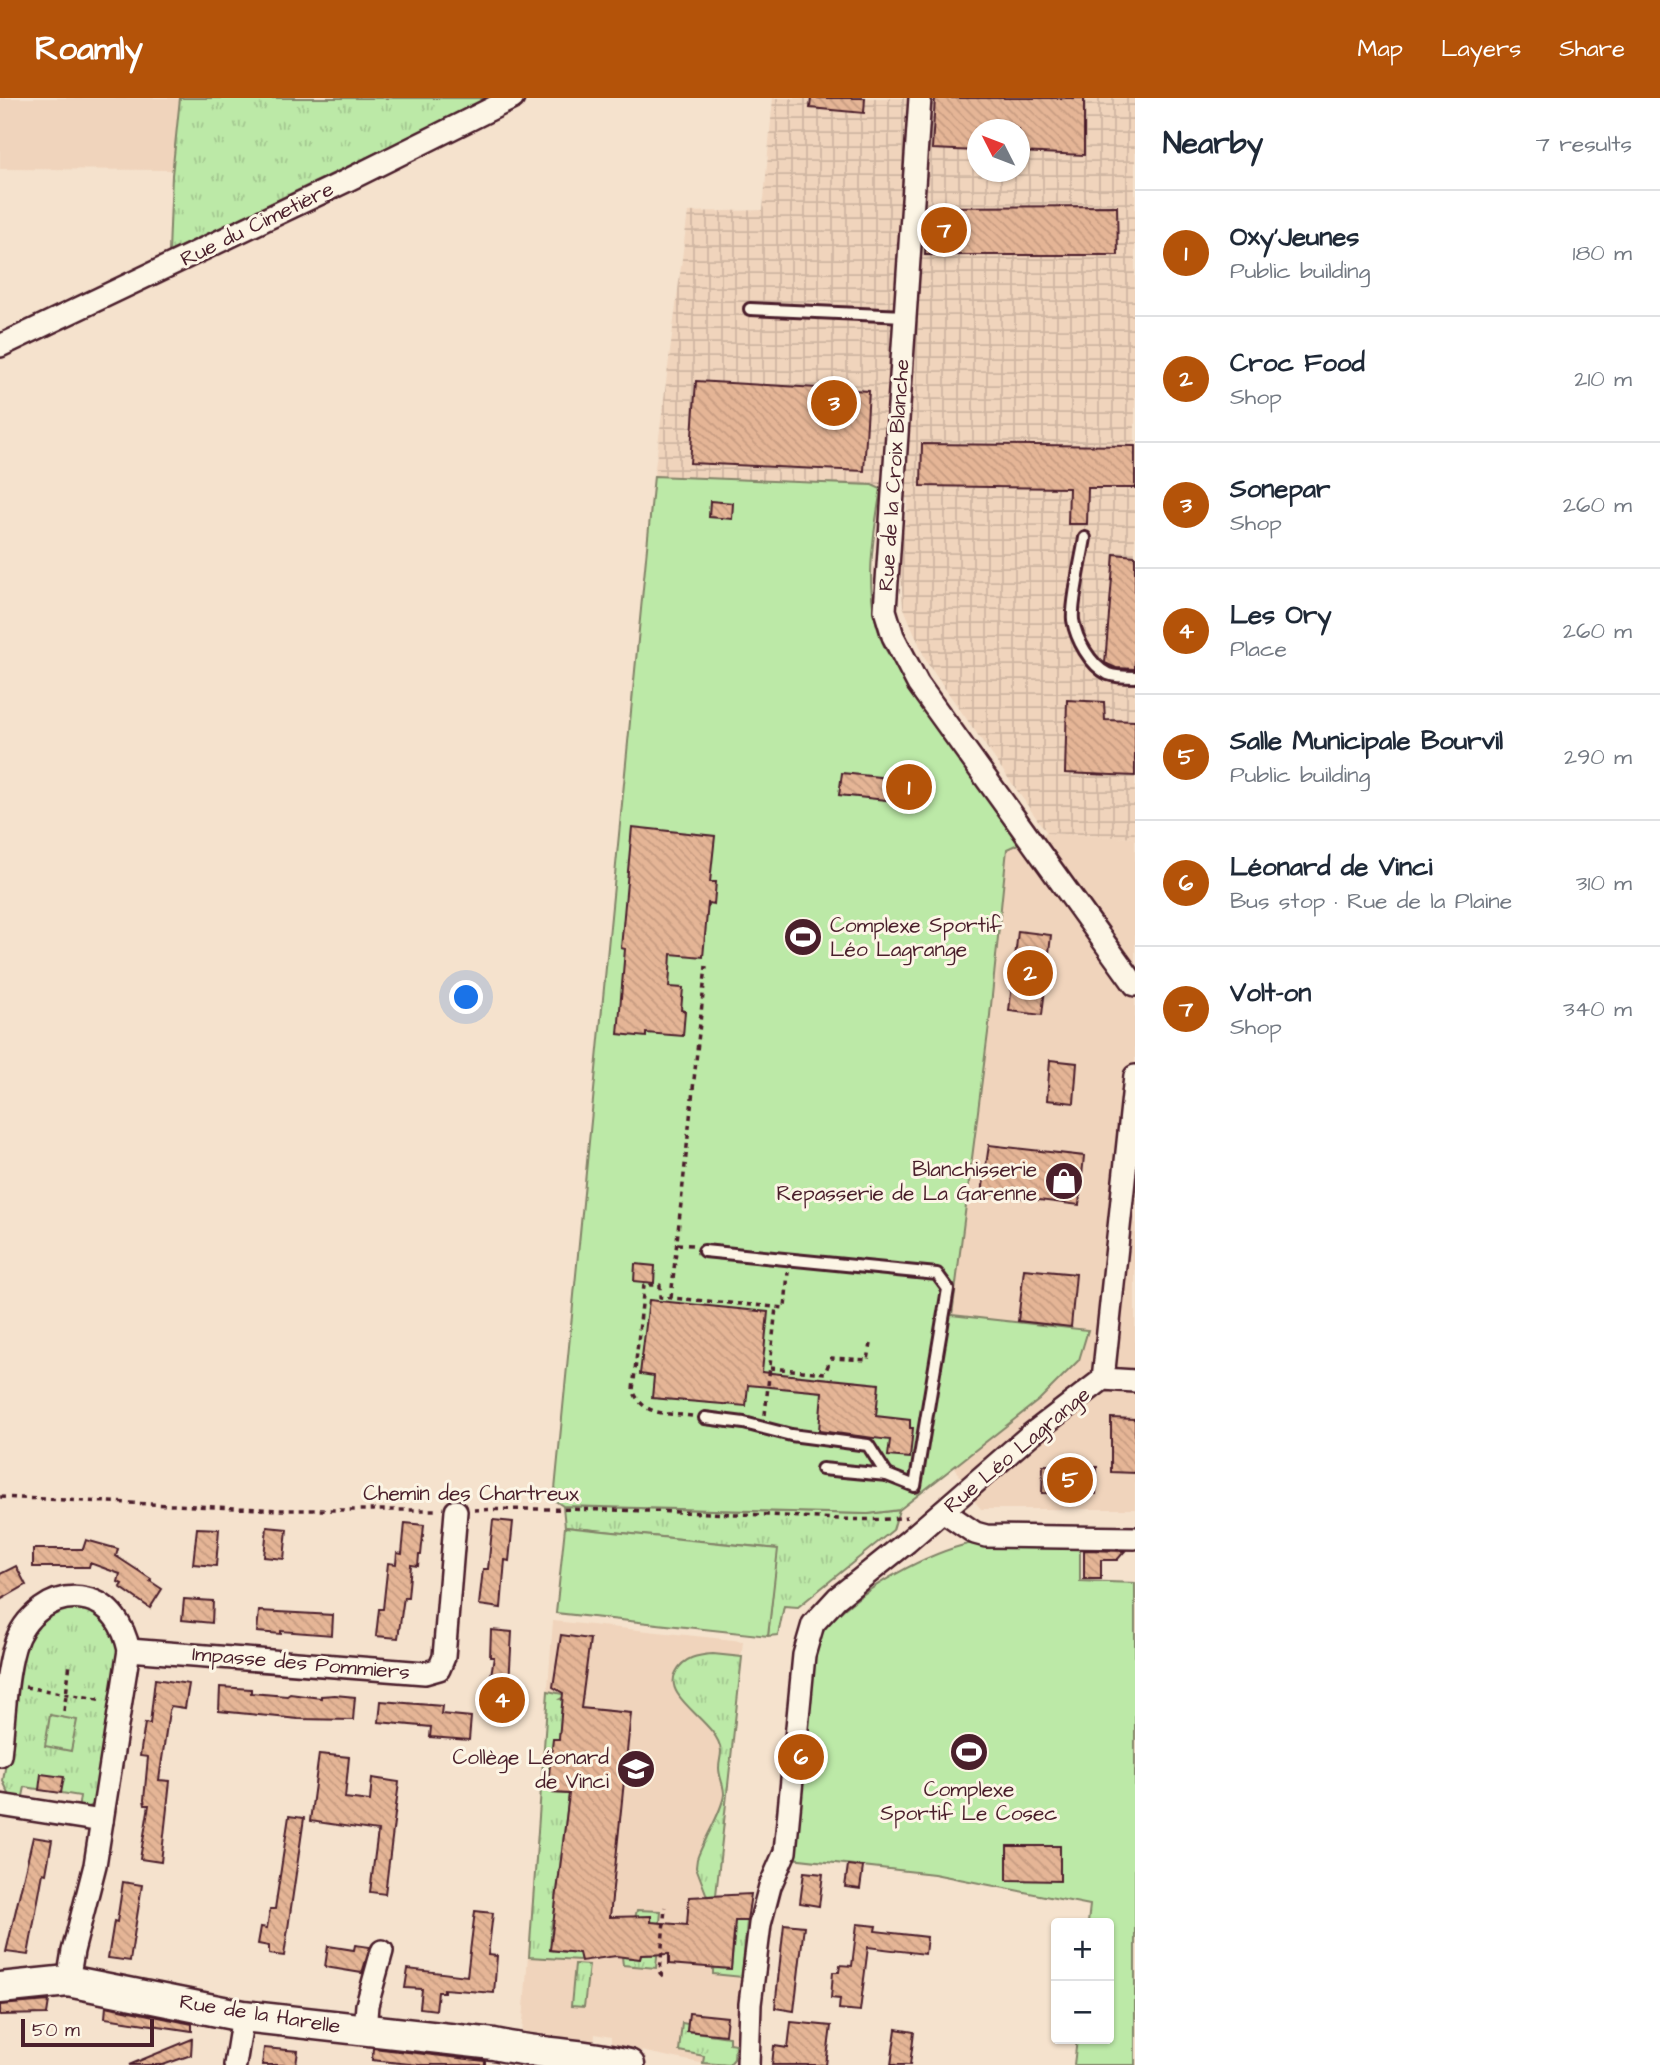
<!DOCTYPE html>
<html lang="en">
<head>
<meta charset="utf-8">
<style>
	body { margin:0; font-family:"Architects Daughter",sans-serif; background:#f6f6f7; color:#1f2937 }
	.controls { position:absolute; right:21px; bottom:21px; display:grid; overflow:hidden; border-radius:7px; box-shadow:0 2px 5px #0004 }
	.controls button { width:63px; height:63px; display:grid; place-items:center; padding:0; border:0; border-bottom:2px solid #e0e1e3; background:#fff; color:#1f2937; font:35px sans-serif }
	.compass { position:absolute; left:967px; top:21px; width:63px; height:63px; border-radius:50%; background:#fff; box-shadow:0 2px 5px #0004; rotate:312deg }
	.scale { position:absolute; left:21px; bottom:18px; width:133px; box-sizing:border-box; padding-left:7px; border:4px solid #4a1f2b; border-top:0; font-size:19px; line-height:24px; white-space:nowrap; color:#4a1f2b; -webkit-text-stroke:5px #fcf5e5; paint-order:stroke }
	.you { position:absolute; left:467px; top:900px; width:24px; height:24px; margin:-18px; border:5px solid #fff; border-radius:50%; background:#1a73e8; box-shadow:0 0 0 10px #1a73e833 }
	.badge { display:grid; place-items:center; width:46px; height:46px; border-radius:50%; background:#b45309; color:#fff; font-size:23px; font-weight:700 }
	.pin { position:absolute; translate:-50% -50%; border:4px solid #fff; box-shadow:0 2px 7px #0006 }
	.list { margin:0; padding:0; list-style:none }
	h2 { display:flex; justify-content:space-between; align-items:center; height:91px; margin:0; padding:0 28px; font-size:30px }
	h2 small { font-size:23px; font-weight:400; color:#747a83 }
	.list li { display:grid; grid-template-columns:46px 1fr auto; gap:21px; align-items:center; box-sizing:border-box; height:126px; padding:0 28px; border-top:2px solid #e0e1e3 }
	.list b { display:block; font-size:26px; white-space:nowrap }
	.list p { margin:0; font-size:23px; white-space:nowrap; color:#747a83 }
	.list em { font-size:23px; font-style:normal; color:#747a83 }
	.map { position:relative; flex:none; width:1135px; height:1967px; overflow:hidden }
	header { display:flex; align-items:center; gap:42px; box-sizing:border-box; height:98px; padding:0 35px; background:#b45309; color:#fff }
	header strong { font-size:33px }
	nav { display:flex; gap:38px; margin-inline-start:auto; font-size:24px }
	main { display:flex }
	aside { flex:1; background:#fff }
	.map>svg:first-child { display:block }
	.built { fill:#f0d4bc }
	.industrial { fill:url(#industrial-grid); fill-rule:evenodd }
	.grass { fill:url(#grass-tufts); stroke:#838469; stroke-width:2 }
	.park { fill:#bce9a7; stroke:#838469; stroke-width:2 }
	.building { fill:url(#building-back-hatch); stroke:#4a1f2b; stroke-width:2 }
	.lines { fill:none; stroke-linecap:round; stroke-linejoin:round }
	.lane-casing { stroke:#4a1f2b; stroke-width:16 }
	.street-casing { stroke:#4a1f2b; stroke-width:26 }
	.secondary-casing { stroke:#4a1f2b; stroke-width:35 }
	.path { stroke:#4a1f2b; stroke-width:3.5; stroke-dasharray:5 5; stroke-linecap:butt }
	.lane { stroke:#fcf5e5; stroke-width:10 }
	.street { stroke:#fcf5e5; stroke-width:21 }
	.secondary { stroke:#fcf5e5; stroke-width:30 }
	.labels { text-anchor:middle; dominant-baseline:central; stroke-width:6; stroke-linejoin:round; paint-order:stroke }
	.street-label { font-size:21px; fill:#4a1f2b; stroke:#fcf5e5 }
	.poi-label { font-size:21px; fill:#4a1f2b; stroke:#fcf5e5; text-anchor:end }
</style>
</head>
<body>
<header>
<strong>Roamly</strong>
<nav><a>Map</a><a>Layers</a><a>Share</a></nav>
</header>
<main>
<div class="map">
<svg width="1135" height="1967" viewBox="0 0 1135 1967">
	<defs>
		<pattern id="industrial-grid" width="8" height="8" patternUnits="userSpaceOnUse" patternTransform="scale(1.75)"><rect width="8" height="8" fill="#f0d4bc"/><path d="M0 4h8M4 0v8" fill="none" stroke="#cfb6a2"/></pattern>
		<pattern id="grass-tufts" width="24" height="20" patternUnits="userSpaceOnUse" patternTransform="scale(1.75)"><rect width="24" height="20" fill="#bce9a7"/><path d="M3 7l-1-3M5 7V3M7 7l1-3M15 17l-1-3M17 17v-4M19 17l1-3" fill="none" stroke="#a3c790"/></pattern>
		<pattern id="building-back-hatch" width="6" height="6" patternUnits="userSpaceOnUse" patternTransform="scale(1.75)"><rect width="6" height="6" fill="#e5b596"/><path d="M-1 5l2 2M0 0l6 6M5-1l2 2" fill="none" stroke="#c69b81"/></pattern>
	</defs>
	<rect width="100%" height="100%" fill="#f5e2cd"/>
	<filter id="ink" filterUnits="userSpaceOnUse"><feTurbulence type="fractalNoise" baseFrequency=".0143" numOctaves="2"/><feDisplacementMap in="SourceGraphic" scale="14" xChannelSelector="R" yChannelSelector="G"/><feConvolveMatrix kernelMatrix="1 2 1 2 8 2 1 2 1" color-interpolation-filters="sRGB"/></filter>
	<g filter="url(#ink)">
		<g class="built">
			<path d="M0,0H180L173,72L0,71Z"/>
			<path d="M1047,735L1135,740V1411H981L971,1399L954,1367L1039,1302L1079,1262L1088,1232L952,1218L989,927L1007,750Z"/>
			<path d="M553,1523L743,1543L716,1797L751,1796L734,1961L729,1967H710L611,1947V1939L595,1936L594,1946L522,1937Z"/>
		</g>
		<path class="industrial" d="M773,0H1135V740L1047,735L927,565L903,508L900,461L908,401L872,387L654,378L688,114L763,112ZM978,32H1020V74H978Z"/>
		<g class="grass">
			<path d="M180,0H491L169,154L172,77Z"/>
			<path d="M563,1408L868,1416L899,1412L893,1432L798,1509L784,1508L778,1537L768,1538L777,1451L565,1429Z"/>
			<path d="M52,1507L97,1510L120,1540L95,1705L86,1711L78,1712L80,1698L25,1689L22,1703L10,1698L3,1683L25,1543Z"/>
			<path d="M713,1556L742,1559L716,1797L707,1798L696,1769L697,1761C703,1743 723,1712 724,1696C724,1687 719,1679 719,1670C719,1664 721,1659 721,1653C718,1623 661,1601 676,1574C684,1559 698,1557 713,1556Z"/>
			<path d="M548,1593L567,1597L560,1601L569,1602L562,1608L559,1641L548,1685L553,1686V1695L569,1696L554,1817L567,1819V1824L552,1823L550,1852L580,1855V1862L529,1859Z"/>
			<path d="M637,1812L661,1813L656,1870L623,1867L622,1859L640,1861L641,1857H655L651,1819L635,1820Z"/>
			<path d="M727,1821L747,1823L742,1879L713,1876V1870L731,1871L735,1832Z"/>
			<path d="M575,1866L589,1867L584,1909L571,1908Z"/>
			<path d="M682,1925L688,1926L687,1933L729,1939V1945L735,1946L734,1961L729,1967L703,1965L704,1958L679,1953Z"/>
		</g>
		<g class="park">
			<path d="M654,378L872,387L881,391C872,443 862,503 886,552L1018,746L1007,751L989,927L952,1217L1088,1232L1079,1262L1039,1302L899,1412L868,1416L563,1408L554,1402Z"/>
			<path d="M565,1429L778,1451L768,1538L556,1515Z"/>
			<path d="M972,1445L1080,1446V1483L1135,1485V1967H1074L1077,1941H1109V1825H1088L1090,1807L934,1776L791,1760L816,1547C821,1539 824,1530 830,1524C863,1490 927,1455 972,1445Z"/>
			<path d="M50,1617L77,1622L71,1653L45,1648Z"/>
		</g>
		<g class="building">
			<path d="M811,0H865L864,15L810,10Z"/>
			<path d="M935,0H1084V57L1019,54V32H977V53L932,51Z"/>
			<path d="M1117,108L1118,157H925L927,109Z"/>
			<path d="M696,283L869,293L864,373L690,365Z"/>
			<path d="M922,346L1135,348V390H1088L1087,426H1068L1069,390L921,388Z"/>
			<path d="M710,403L733,405L732,421L709,419Z"/>
			<path d="M1114,456L1135,458V571L1116,570L1105,565Z"/>
			<path d="M1067,602L1104,604L1105,622L1135,623V678L1065,675Z"/>
			<path d="M842,675L926,684L924,706L839,697Z"/>
			<path d="M632,729L715,738L710,784H716L714,806L708,805L703,859L671,856L669,889L683,890L681,912L685,913L683,938L646,935V939L618,936L625,851L621,850Z"/>
			<path d="M1018,833L1051,837L1042,917L1009,913Z"/>
			<path d="M1050,962L1077,965L1074,1005L1047,1002Z"/>
			<path d="M989,1047L1084,1058L1079,1107L982,1095Z"/>
			<path d="M635,1166L655,1168L654,1185L634,1183Z"/>
			<path d="M1024,1171L1076,1176L1071,1229L1018,1223Z"/>
			<path d="M649,1202L768,1214L762,1274L879,1286L876,1318L910,1322V1330H913L910,1360L888,1358L890,1342L819,1333L822,1294L748,1287L746,1308L652,1300L654,1278L640,1276Z"/>
			<path d="M1111,1320L1135,1321V1375L1111,1374Z"/>
			<path d="M1043,1367L1097,1369L1096,1396L1042,1395Z"/>
			<path d="M493,1422L513,1424L509,1463L505,1462L501,1510L479,1507L483,1471H488Z"/>
			<path d="M405,1425L424,1427L421,1457H419L418,1468L411,1467L408,1499H404L398,1540L376,1538L379,1511H383L388,1465L396,1466L397,1455L402,1456Z"/>
			<path d="M267,1429L287,1431L284,1461L264,1459Z"/>
			<path d="M197,1430L219,1431L216,1468L193,1466Z"/>
			<path d="M86,1442L118,1451L116,1458L151,1481L150,1483L162,1491L150,1510L120,1489L122,1486L118,1484L120,1476L90,1465L89,1469H33V1451H83Z"/>
			<path d="M1084,1452L1125,1453L1117,1462H1101V1481H1084Z"/>
			<path d="M16,1468L26,1487L0,1502V1476Z"/>
			<path d="M184,1501L213,1503L212,1525L182,1522Z"/>
			<path d="M259,1513L333,1517L332,1537L281,1533V1536L257,1534Z"/>
			<path d="M491,1532L512,1534L509,1586L518,1587L511,1616L490,1614L488,1595L494,1559H490Z"/>
			<path d="M561,1537L590,1541L581,1610L631,1615L610,1819L651,1818V1824L687,1827L689,1799L751,1796L747,1823H735L731,1871L669,1866V1856L641,1857L640,1861L616,1858L581,1863L579,1855L550,1852L569,1696L553,1695V1686L548,1685L553,1641H559L563,1595L553,1589Z"/>
			<path d="M155,1581L189,1586L185,1610L171,1608L169,1613L159,1682L170,1683L161,1764L140,1761L149,1707H145L144,1702L148,1659L140,1658L145,1625L150,1626Z"/>
			<path d="M220,1589L251,1591V1595L287,1598L290,1596L321,1600V1598L335,1597L355,1599L353,1622L298,1621L219,1613Z"/>
			<path d="M381,1603L442,1608L441,1616L471,1619L469,1642L430,1639L431,1629L379,1624Z"/>
			<path d="M319,1656L349,1659L345,1700L370,1703L372,1680L399,1684L385,1796L370,1794L378,1733L310,1723Z"/>
			<path d="M41,1676L64,1679L61,1695L39,1692Z"/>
			<path d="M289,1718L304,1720L284,1858L269,1856V1848L258,1846L261,1829L267,1830L270,1811H275Z"/>
			<path d="M33,1739L52,1742L46,1776L43,1775L28,1857L6,1854Z"/>
			<path d="M1007,1748H1060V1783L1007,1782Z"/>
			<path d="M848,1767L863,1769L860,1791L845,1789Z"/>
			<path d="M804,1774L823,1776L819,1808L800,1805Z"/>
			<path d="M123,1784L142,1787L130,1863L108,1860L114,1823L117,1824Z"/>
			<path d="M475,1813L493,1815L488,1857L497,1858L494,1895L444,1891V1894H438L436,1912L420,1910L422,1891L405,1890L408,1871L467,1878Z"/>
			<path d="M784,1826L804,1828L794,1913L775,1910Z"/>
			<path d="M857,1826L876,1828L875,1833L927,1839L925,1856L868,1849L860,1913L839,1911L840,1901L831,1900L833,1874H839L840,1867L852,1868Z"/>
			<path d="M355,1847L370,1849L362,1875L325,1869L328,1848L354,1852Z"/>
			<path d="M49,1903L47,1916L0,1917V1907Z"/>
			<path d="M106,1908L192,1926V1933L105,1920Z"/>
			<path d="M689,1915L727,1919L725,1937L687,1933Z"/>
			<path d="M791,1924L831,1928L826,1967H772L774,1948L788,1950Z"/>
			<path d="M896,1931L914,1934L910,1967H891Z"/>
			<path d="M192,1941L191,1957L163,1967H129Z"/>
			<path d="M264,1950L298,1953L296,1967H262Z"/>
			<path d="M373,1950L485,1963V1967H419L372,1962Z"/>
		</g>
		<g class="lines">
			<defs>
				<g id="lane">
					<path d="M750,211L905,218"/>
					<path d="M1085,440C1082,459 1071,506 1073,522C1076,541 1090,567 1108,576C1116,579 1127,579 1135,579"/>
					<path d="M704,1153L937,1176L948,1191L915,1388L887,1377L822,1371"/>
					<path d="M705,1320L744,1325L791,1337L868,1347L887,1377"/>
				</g>
				<g id="street">
					<path d="M920,0L885,512L893,538L918,586L1135,887"/>
					<path d="M0,248L344,84L513,0"/>
					<path d="M1103,1281L1135,978"/>
					<path d="M943,1413L975,1435L986,1438L1135,1440"/>
					<path d="M129,1552L425,1575L439,1571L444,1559L456,1413"/>
					<path d="M0,1657C4,1624 5,1581 14,1550C23,1518 54,1493 87,1501C111,1506 124,1529 129,1552L95,1767L73,1853L68,1883"/>
					<path d="M0,1707L102,1723"/>
					<path d="M365,1932L367,1907L382,1853"/>
					<path d="M235,1967L243,1918"/>
					<path d="M748,1967L750,1906L760,1826L770,1788L785,1754L804,1557L813,1526L837,1500L907,1444L1030,1337L1103,1281L1135,1283"/>
				</g>
				<path id="secondary" d="M0,1890L68,1883L243,1918L494,1946C539,1956 585,1956 629,1967"/>
			</defs>
			<use href="#lane" class="lane-casing"/>
			<use href="#street" class="street-casing"/>
			<use href="#secondary" class="secondary-casing"/>
			<g class="path">
				<path d="M677,1146L692,1147"/>
				<path d="M671,1200L706,868"/>
				<path d="M770,1270L825,1275L831,1260L868,1262L871,1246"/>
				<path d="M765,1317L776,1209L785,1210L788,1174"/>
				<path d="M692,1318C668,1315 643,1319 633,1292L644,1187H660V1199L776,1209"/>
				<path d="M0,1399L280,1412H439"/>
				<path d="M474,1412C572,1409 670,1414 768,1417C810,1419 867,1425 907,1419"/>
				<path d="M25,1589L104,1602"/>
				<path d="M64,1613L70,1565"/>
				<path d="M663,1878L660,1875L665,1809"/>
			</g>
			<use href="#lane" class="lane"/>
			<use href="#street" class="street"/>
			<use href="#secondary" class="secondary"/>
		</g>
	</g>
	<defs>
		<symbol id="stadium-disc" viewBox="-11 -11 22 22"><circle r="9.5" fill="#4a1f2b" stroke="#fcf5e5"/><path d="M0-5a6.5 5 0 1 0 0 10a6.5 5 0 1 0 0-10ZM-3.5-1.8h7v3.6h-7Z" fill="#fff"/></symbol>
		<symbol id="shop-disc" viewBox="-11 -11 22 22"><circle r="9.5" fill="#4a1f2b" stroke="#fcf5e5"/><path d="M-5-2.5h2.3a2.7 3.5 0 0 1 5.4 0H5L5.5 6h-11ZM-1.5-2.5h3a1.5 2.3 0 0 0-3 0Z" fill="#fff"/></symbol>
		<symbol id="school-disc" viewBox="-11 -11 22 22"><circle r="9.5" fill="#4a1f2b" stroke="#fcf5e5"/><path d="M0-5L7-2L0 1L-7-2ZM-4 1L0 2.5L4 1V4Q0 6-4 4Z" fill="#fff"/></symbol>
	</defs>
	<g fill-rule="evenodd">
		<use href="#stadium-disc" x="781" y="817" width="44" height="44"/>
		<use href="#shop-disc" x="1042" y="1061" width="44" height="44"/>
		<use href="#stadium-disc" x="947" y="1632" width="44" height="44"/>
		<use href="#school-disc" x="614" y="1649" width="44" height="44"/>
	</g>
	<g class="labels">
		<g class="street-label">
			<text transform="translate(257 126) rotate(-26)">Rue du Cimetière</text>
			<text transform="translate(894 377) rotate(-86)">Rue de la Croix Blanche</text>
			<text transform="translate(1017 1352) rotate(-40)">Rue Léo Lagrange</text>
			<text x="471" y="1395">Chemin des Chartreux</text>
			<text transform="translate(301 1565) rotate(5)">Impasse des Pommiers</text>
			<text transform="translate(260 1916) rotate(9)">Rue de la Harelle</text>
		</g>
		<g class="poi-label">
			<text x="830" y="827" text-anchor="start">Complexe Sportif<tspan x="830" dy="24">Léo Lagrange</tspan></text>
			<text x="1037" y="1071">Blanchisserie<tspan x="1037" dy="24">Repasserie de La Garenne</tspan></text>
			<text x="609" y="1659">Collège Léonard<tspan x="609" dy="24">de Vinci</tspan></text>
			<text x="969" y="1691" text-anchor="middle">Complexe<tspan x="969" dy="24">Sportif Le Cosec</tspan></text>
		</g>
	</g>
</svg>
<div class="controls">
<button>+</button>
<button>−</button>
</div>
<svg class="compass" viewBox="-18 -18 36 36"><path d="M0-13l5 13h-10z" fill="#e53935"/><path d="M0 13l5-13h-10z" fill="#747a83"/></svg>
<div class="scale">50 m</div>
<div class="you"></div>
<div class="pin badge" style="left:909px;top:689px">1</div>
<div class="pin badge" style="left:1030px;top:875px">2</div>
<div class="pin badge" style="left:834px;top:305px">3</div>
<div class="pin badge" style="left:502px;top:1602px">4</div>
<div class="pin badge" style="left:1070px;top:1382px">5</div>
<div class="pin badge" style="left:801px;top:1659px">6</div>
<div class="pin badge" style="left:944px;top:132px">7</div>
</div>
<aside>
<h2>Nearby<small>7 results</small></h2>
<ul class="list">
<li><span class="badge">1</span><div><b>Oxy'Jeunes</b><p>Public building</p></div><em>180 m</em></li>
<li><span class="badge">2</span><div><b>Croc Food</b><p>Shop</p></div><em>210 m</em></li>
<li><span class="badge">3</span><div><b>Sonepar</b><p>Shop</p></div><em>260 m</em></li>
<li><span class="badge">4</span><div><b>Les Ory</b><p>Place</p></div><em>260 m</em></li>
<li><span class="badge">5</span><div><b>Salle Municipale Bourvil</b><p>Public building</p></div><em>290 m</em></li>
<li><span class="badge">6</span><div><b>Léonard de Vinci</b><p>Bus stop · Rue de la Plaine</p></div><em>310 m</em></li>
<li><span class="badge">7</span><div><b>Volt-on</b><p>Shop</p></div><em>340 m</em></li>
</ul>
</aside>
</main>
</body>
</html>
